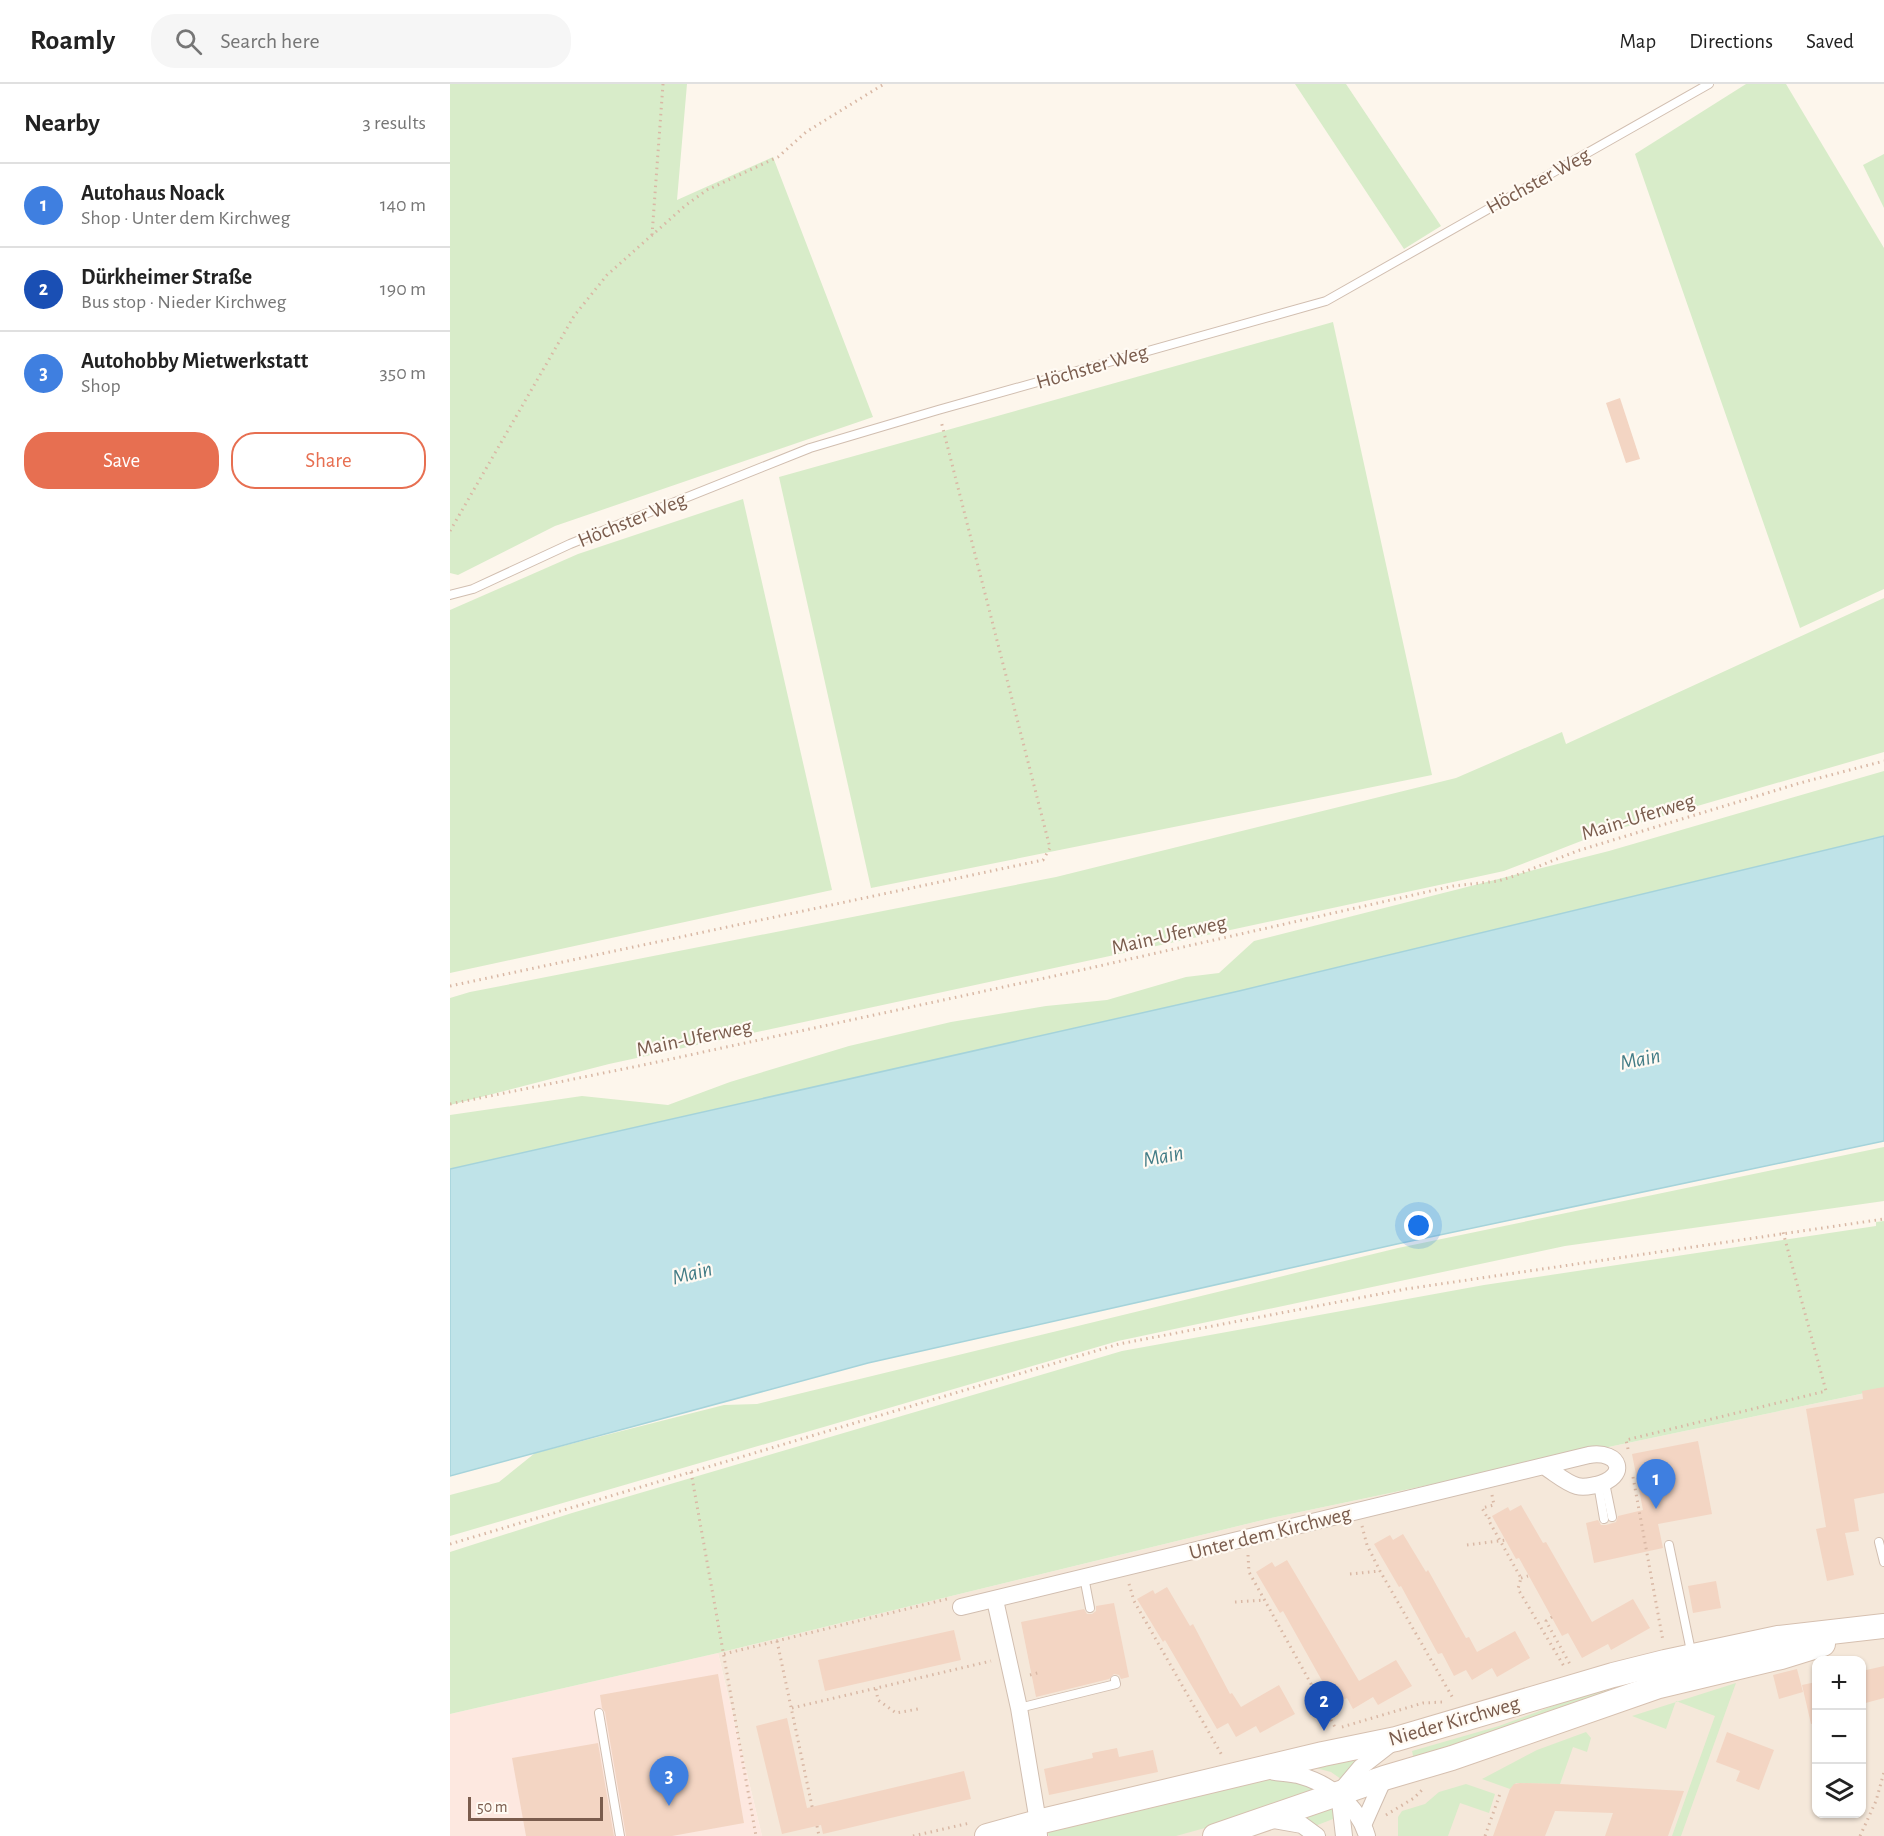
<!DOCTYPE html>
<html lang="en">
<head>
<meta charset="utf-8">
<style>
	body { margin:0; font-family:"Alegreya Sans",sans-serif; background:#f6f6f6; color:#222 }
	.controls { position:absolute; right:18px; bottom:18px; display:grid; overflow:hidden; border-radius:12px; box-shadow:0 2px 4px #0004 }
	.controls button { width:54px; height:54px; display:grid; place-items:center; padding:0; border:0; border-bottom:2px solid #e0e0e0; background:#fff; color:#222; font:30px sans-serif }
	.scale { position:absolute; left:18px; bottom:15px; width:135px; box-sizing:border-box; padding-left:6px; border:3px solid #7a5c4d; border-top:0; font-size:16px; line-height:21px; white-space:nowrap; color:#7a5c4d; -webkit-text-stroke:4px #fffaf3; paint-order:stroke }
	.you { position:absolute; left:969px; top:1142px; width:21px; height:21px; margin:-15px; border:4px solid #fff; border-radius:50%; background:#1a73e8; box-shadow:0 0 0 9px #1a73e833 }
	.badge { display:grid; place-items:center; width:39px; height:39px; border-radius:50%; background:#e76f51; color:#fff; font-size:20px; font-weight:700 }
	.pin { position:absolute; translate:-50% -50px; filter:drop-shadow(0 2px 3px #0008) }
	.pin::after { content:''; position:absolute; top:32px; width:21px; height:18px; background:inherit; clip-path:polygon(0 0,100% 0,50% 100%) }
	.list { margin:0; padding:0; list-style:none }
	h2 { display:flex; justify-content:space-between; align-items:center; height:78px; margin:0; padding:0 24px; font-size:26px }
	h2 small { font-size:20px; font-weight:400; color:#767676 }
	.list li { display:grid; grid-template-columns:39px 1fr auto; gap:18px; align-items:center; box-sizing:border-box; height:84px; padding:0 24px; border-top:2px solid #e0e0e0 }
	.list b { display:block; font-size:22px; white-space:nowrap }
	.list p { margin:0; font-size:20px; white-space:nowrap; color:#767676 }
	.list em { font-size:20px; font-style:normal; color:#767676 }
	.actions { display:flex; gap:12px; padding:18px 24px }
	.actions a { flex:1; padding:14px 0; border:2px solid #e76f51; border-radius:24px; text-align:center; font-size:21px; color:#e76f51 }
	.actions .main { background:#e76f51; color:#fff }
	.icon { flex:none; width:33px; height:33px; fill:none; stroke:currentColor; stroke-width:2; stroke-linecap:round; stroke-linejoin:round }
	.map { position:relative; flex:none; width:1434px; height:1752px; overflow:hidden }
	header { display:flex; align-items:center; gap:36px; box-sizing:border-box; height:84px; padding:0 30px; background:#fff; border-bottom:2px solid #e0e0e0 }
	header strong { font-size:28px }
	nav { display:flex; gap:33px; margin-inline-start:auto; font-size:21px }
	.search { width:420px; height:54px; background:#f6f6f6; display:flex; align-items:center; gap:15px; box-sizing:border-box; padding:0 21px; border-radius:24px; color:#767676; font-size:22px }
	main { display:flex }
	aside { flex:1; background:#fff }
	.map>svg:first-child { display:block }
	.residential { fill:#f5e8da; fill-rule:evenodd }
	.commercial { fill:#fde8e0 }
	.green { fill:#d8ecc9 }
	.water { fill:#bfe3e8; stroke:#a5d3da; stroke-width:1.5 }
	.building { fill:#f3d5c3 }
	.lines { fill:none; stroke-linecap:round; stroke-linejoin:round }
	.service-casing { stroke:#d1beb0; stroke-width:10 }
	.minor-casing { stroke:#d1beb0; stroke-width:18 }
	.secondary-casing { stroke:#d6c0b0; stroke-width:26 }
	.path { stroke:#d9b8a5; stroke-width:3; stroke-dasharray:1.5 4.5; stroke-linecap:butt }
	.service { stroke:#fff; stroke-width:8 }
	.minor { stroke:#fff; stroke-width:16 }
	.secondary { stroke:#fff; stroke-width:24 }
	.labels { text-anchor:middle; dominant-baseline:central; stroke-width:4.5; stroke-linejoin:round; paint-order:stroke }
	.street-label { font-size:21px; fill:#7a5c4d; stroke:#fffaf3 }
	.water-label { font-size:22px; font-style:italic; fill:#437c86; stroke:#fffaf3 }
</style>
</head>
<body>
<header>
<strong>Roamly</strong>
<div class="search"><svg class="icon" aria-label="search" viewBox="0 0 24 24"><circle cx="10" cy="10" r="6"/><path d="M15 15l6 6"/></svg>Search here</div>
<nav><a>Map</a><a>Directions</a><a>Saved</a></nav>
</header>
<main>
<aside>
<h2>Nearby<small>3 results</small></h2>
<ul class="list">
<li><span class="badge" style="background:#3f7fe0">1</span><div><b>Autohaus Noack</b><p>Shop · Unter dem Kirchweg</p></div><em>140 m</em></li>
<li><span class="badge" style="background:#1a4fb4">2</span><div><b>Dürkheimer Straße</b><p>Bus stop · Nieder Kirchweg</p></div><em>190 m</em></li>
<li><span class="badge" style="background:#3f7fe0">3</span><div><b>Autohobby Mietwerkstatt</b><p>Shop</p></div><em>350 m</em></li>
</ul>
<div class="actions"><a class="main">Save</a><a>Share</a></div>
</aside>
<div class="map">
<svg width="1434" height="1752" viewBox="0 0 1434 1752">
	<rect width="100%" height="100%" fill="#fdf6ec"/>
	<path class="residential" d="M1434,1305V1752H312L268,1569L817,1435ZM1366,1576H1412V1730H1366Z"/>
	<path class="commercial" d="M268,1569L312,1752H0V1630Z"/>
	<g class="green">
		<path d="M0,0H237L227,116L323,73L423,333L105,442L8,491L0,489Z"/>
		<path d="M845,0H896L991,142L954,165Z"/>
		<path d="M1296,0H1336L1434,164V505L1350,544L1185,70Z"/>
		<path d="M1434,70V124L1413,81Z"/>
		<path d="M883,238L982,691L421,804L329,393Z"/>
		<path d="M293,415L382,806L0,889V526L128,470Z"/>
		<path d="M1434,514V668L1144,752L1054,787L159,980L0,1021V914L20,908L606,793L1006,694L1112,648L1116,660Z"/>
		<path d="M1434,687V752L789,907L0,1085V1031L132,1012L218,1021L280,998L399,962L501,938L596,922L657,916L736,893L769,889L804,857L1159,767Z"/>
		<path d="M1434,1063V1117L1115,1162L668,1257L0,1452V1411L49,1398L85,1369L274,1321L307,1320L948,1164Z"/>
		<path d="M1434,1137V1305L817,1435L268,1569L0,1630V1468L122,1429L672,1267L1034,1201L1426,1142V1138Z"/>
		<path d="M1279,1572L964,1676L962,1667L1049,1642L1198,1587Z"/>
		<path d="M1286,1599L1231,1752H1222L1265,1632L1226,1617L1216,1645L1182,1632Z"/>
		<path d="M1136,1648L1141,1654L1137,1668L1123,1663L1110,1700L1066,1699L1060,1705L1032,1695L1087,1666Z"/>
		<path d="M917,1669L891,1695L881,1688L858,1682Z"/>
		<path d="M818,1691L869,1704L791,1734L726,1752H599L597,1746Z"/>
		<path d="M1016,1700L1045,1710L1039,1729L1010,1719L998,1752H948V1733L952,1727L975,1720L989,1708Z"/>
		<path d="M878,1722L883,1726L885,1731L883,1735L865,1742L851,1733Z"/>
	</g>
	<path class="water" d="M1434,752V1057L947,1160L418,1279L0,1392V1085L789,907Z"/>
	<g class="building">
		<path d="M1170,314L1190,375L1176,379L1156,319Z"/>
		<path d="M1434,1303V1409L1404,1415L1409,1447L1395,1449L1404,1491L1377,1497L1366,1445L1376,1443L1356,1325L1413,1315L1412,1307Z"/>
		<path d="M1248,1357L1262,1430L1208,1440L1213,1464L1144,1479L1136,1439L1148,1436L1151,1441H1156L1166,1438L1168,1432L1193,1426L1182,1370Z"/>
		<path d="M1071,1421L1093,1459L1096,1458L1142,1538L1183,1515L1200,1544L1161,1566L1158,1560L1132,1574L1118,1549L1112,1552L1069,1474L1066,1475L1042,1432L1058,1423L1060,1427Z"/>
		<path d="M953,1450L976,1488L978,1486L1016,1554L1019,1553L1027,1568L1065,1547L1080,1574L1047,1593L1042,1584L1022,1596L1016,1586L1004,1592L992,1569L988,1570L951,1502L949,1503L924,1460L940,1451L943,1456Z"/>
		<path d="M837,1476L909,1597L946,1576L962,1602L928,1621L923,1613L903,1625L897,1614L885,1620L833,1527L830,1529L806,1488L822,1478L825,1483Z"/>
		<path d="M1266,1497L1271,1524L1243,1529L1238,1502Z"/>
		<path d="M717,1503L740,1542L743,1540L780,1610L782,1609L791,1623L829,1601L845,1630L810,1649L806,1642L786,1653L778,1639L767,1645L715,1556L713,1558L687,1515L703,1506L705,1510Z"/>
		<path d="M664,1519L679,1593L671,1595L669,1591L664,1590L659,1595L586,1613L571,1538L634,1525L637,1530H642L646,1527V1522Z"/>
		<path d="M504,1546L511,1576L375,1607L368,1576Z"/>
		<path d="M1434,1582V1614L1412,1620V1587Z"/>
		<path d="M1347,1585L1353,1608L1329,1615L1323,1591Z"/>
		<path d="M268,1590L294,1739L222,1752H176L155,1628L152,1624L150,1611Z"/>
		<path d="M1366,1598V1639L1361,1640L1352,1601Z"/>
		<path d="M337,1634L357,1724L514,1687L521,1715L373,1750L371,1741L332,1750L306,1642Z"/>
		<path d="M1277,1648L1324,1666L1309,1706L1286,1697L1290,1687L1266,1678Z"/>
		<path d="M148,1659L164,1752H76L62,1674Z"/>
		<path d="M667,1664L669,1673L703,1666L708,1688L599,1711L594,1685L643,1674L642,1669Z"/>
		<path d="M1070,1699L1110,1700L1234,1707L1218,1752H1155L1163,1729L1105,1727L1095,1752H1043L1060,1705L1064,1700Z"/>
	</g>
	<g class="lines">
		<defs>
			<g id="service">
				<path d="M0,511L23,505L120,460L360,364L488,326L876,217L1259,0"/>
				<path d="M1155,1399L1162,1433"/>
				<path d="M1148,1400L1154,1435"/>
				<path d="M1429,1458L1434,1478"/>
				<path d="M1219,1461L1242,1572"/>
				<path d="M634,1493L640,1524"/>
				<path d="M569,1624L666,1600L665,1596"/>
				<path d="M149,1629L170,1752"/>
			</g>
			<g id="minor">
				<path d="M545,1516L569,1624L588,1738L589,1752"/>
				<path d="M511,1523L1139,1371C1171,1366 1179,1393 1146,1401C1140,1402 1134,1404 1127,1402C1116,1399 1105,1389 1095,1383"/>
				<path d="M820,1687C829,1689 839,1689 848,1691C879,1699 908,1721 917,1752"/>
				<path d="M818,1735L852,1741L867,1752"/>
				<path d="M914,1739L934,1694"/>
				<path d="M894,1752L889,1709L911,1683L943,1658"/>
			</g>
			<g id="secondary">
				<path d="M537,1752L588,1738L873,1670L946,1655L1163,1591L1215,1578L1328,1554L1434,1542"/>
				<path d="M765,1752L934,1694L1002,1674L1209,1602L1331,1573L1373,1560"/>
			</g>
		</defs>
		<use href="#service" class="service-casing"/>
		<use href="#minor" class="minor-casing"/>
		<use href="#secondary" class="secondary-casing"/>
		<g class="path">
			<path d="M202,151L213,0"/>
			<path d="M0,447L124,232L157,191L236,121L257,106L328,73L356,48L434,0"/>
			<path d="M0,902L593,776L600,764L491,337"/>
			<path d="M0,1020L198,980L618,889L1003,802L1048,797L1064,792L1127,767L1350,699L1434,677"/>
			<path d="M1178,1365L1176,1356L1376,1307L1333,1148"/>
			<path d="M241,1388L306,1752"/>
			<path d="M1183,1393L1213,1557"/>
			<path d="M1042,1411L1044,1421L1032,1424L1037,1433L1038,1432L1040,1436L1039,1437L1071,1494L1068,1505L1115,1584"/>
			<path d="M912,1442L917,1461L930,1487L1004,1616"/>
			<path d="M0,1460L669,1260L956,1205L1434,1135"/>
			<path d="M1017,1461L1056,1456"/>
			<path d="M798,1471L799,1488L886,1645"/>
			<path d="M900,1490L930,1487"/>
			<path d="M1071,1494L1078,1492"/>
			<path d="M679,1500L684,1517L773,1673"/>
			<path d="M785,1518L815,1516"/>
			<path d="M1102,1533L1096,1537L1121,1582"/>
			<path d="M327,1557L363,1727"/>
			<path d="M274,1570L497,1515"/>
			<path d="M580,1591L591,1588"/>
			<path d="M426,1605L428,1616L446,1629L468,1625"/>
			<path d="M342,1624L541,1577"/>
			<path d="M892,1643L973,1619L993,1618"/>
			<path d="M936,1731L964,1714L972,1706"/>
			<path d="M367,1742L369,1752"/>
			<path d="M463,1752L520,1739"/>
			<path d="M1035,1752L1051,1707"/>
			<path d="M1410,1752L1426,1717L1434,1688"/>
		</g>
		<use href="#service" class="service"/>
		<use href="#minor" class="minor"/>
		<use href="#secondary" class="secondary"/>
	</g>
	<g class="labels">
		<g class="street-label">
			<text transform="translate(1088 97) rotate(-29)">Höchster Weg</text>
			<text transform="translate(642 283) rotate(-16)">Höchster Weg</text>
			<text transform="translate(182 436) rotate(-22)">Höchster Weg</text>
			<text transform="translate(1188 733) rotate(-17)">Main-Uferweg</text>
			<text transform="translate(719 851) rotate(-13)">Main-Uferweg</text>
			<text transform="translate(244 954) rotate(-12)">Main-Uferweg</text>
			<text transform="translate(820 1449) rotate(-14)">Unter dem Kirchweg</text>
			<text transform="translate(1004 1637) rotate(-16)">Nieder Kirchweg</text>
		</g>
		<g class="water-label">
			<text transform="translate(1190 975) rotate(-12)">Main</text>
			<text transform="translate(713 1072) rotate(-12)">Main</text>
			<text transform="translate(242 1189) rotate(-14)">Main</text>
		</g>
	</g>
</svg>
<div class="controls">
<button>+</button>
<button>−</button>
<button><svg class="icon" aria-label="layers" viewBox="0 0 24 24"><path d="M12 4l9 5-9 5-9-5zM3 14l9 5 9-5"/></svg></button>
</div>
<div class="scale">50 m</div>
<div class="you"></div>
<div class="pin badge" style="left:1206px;top:1425px;background:#3f7fe0">1</div>
<div class="pin badge" style="left:874px;top:1647px;background:#1a4fb4">2</div>
<div class="pin badge" style="left:219px;top:1722px;background:#3f7fe0">3</div>
</div>
</main>
</body>
</html>
